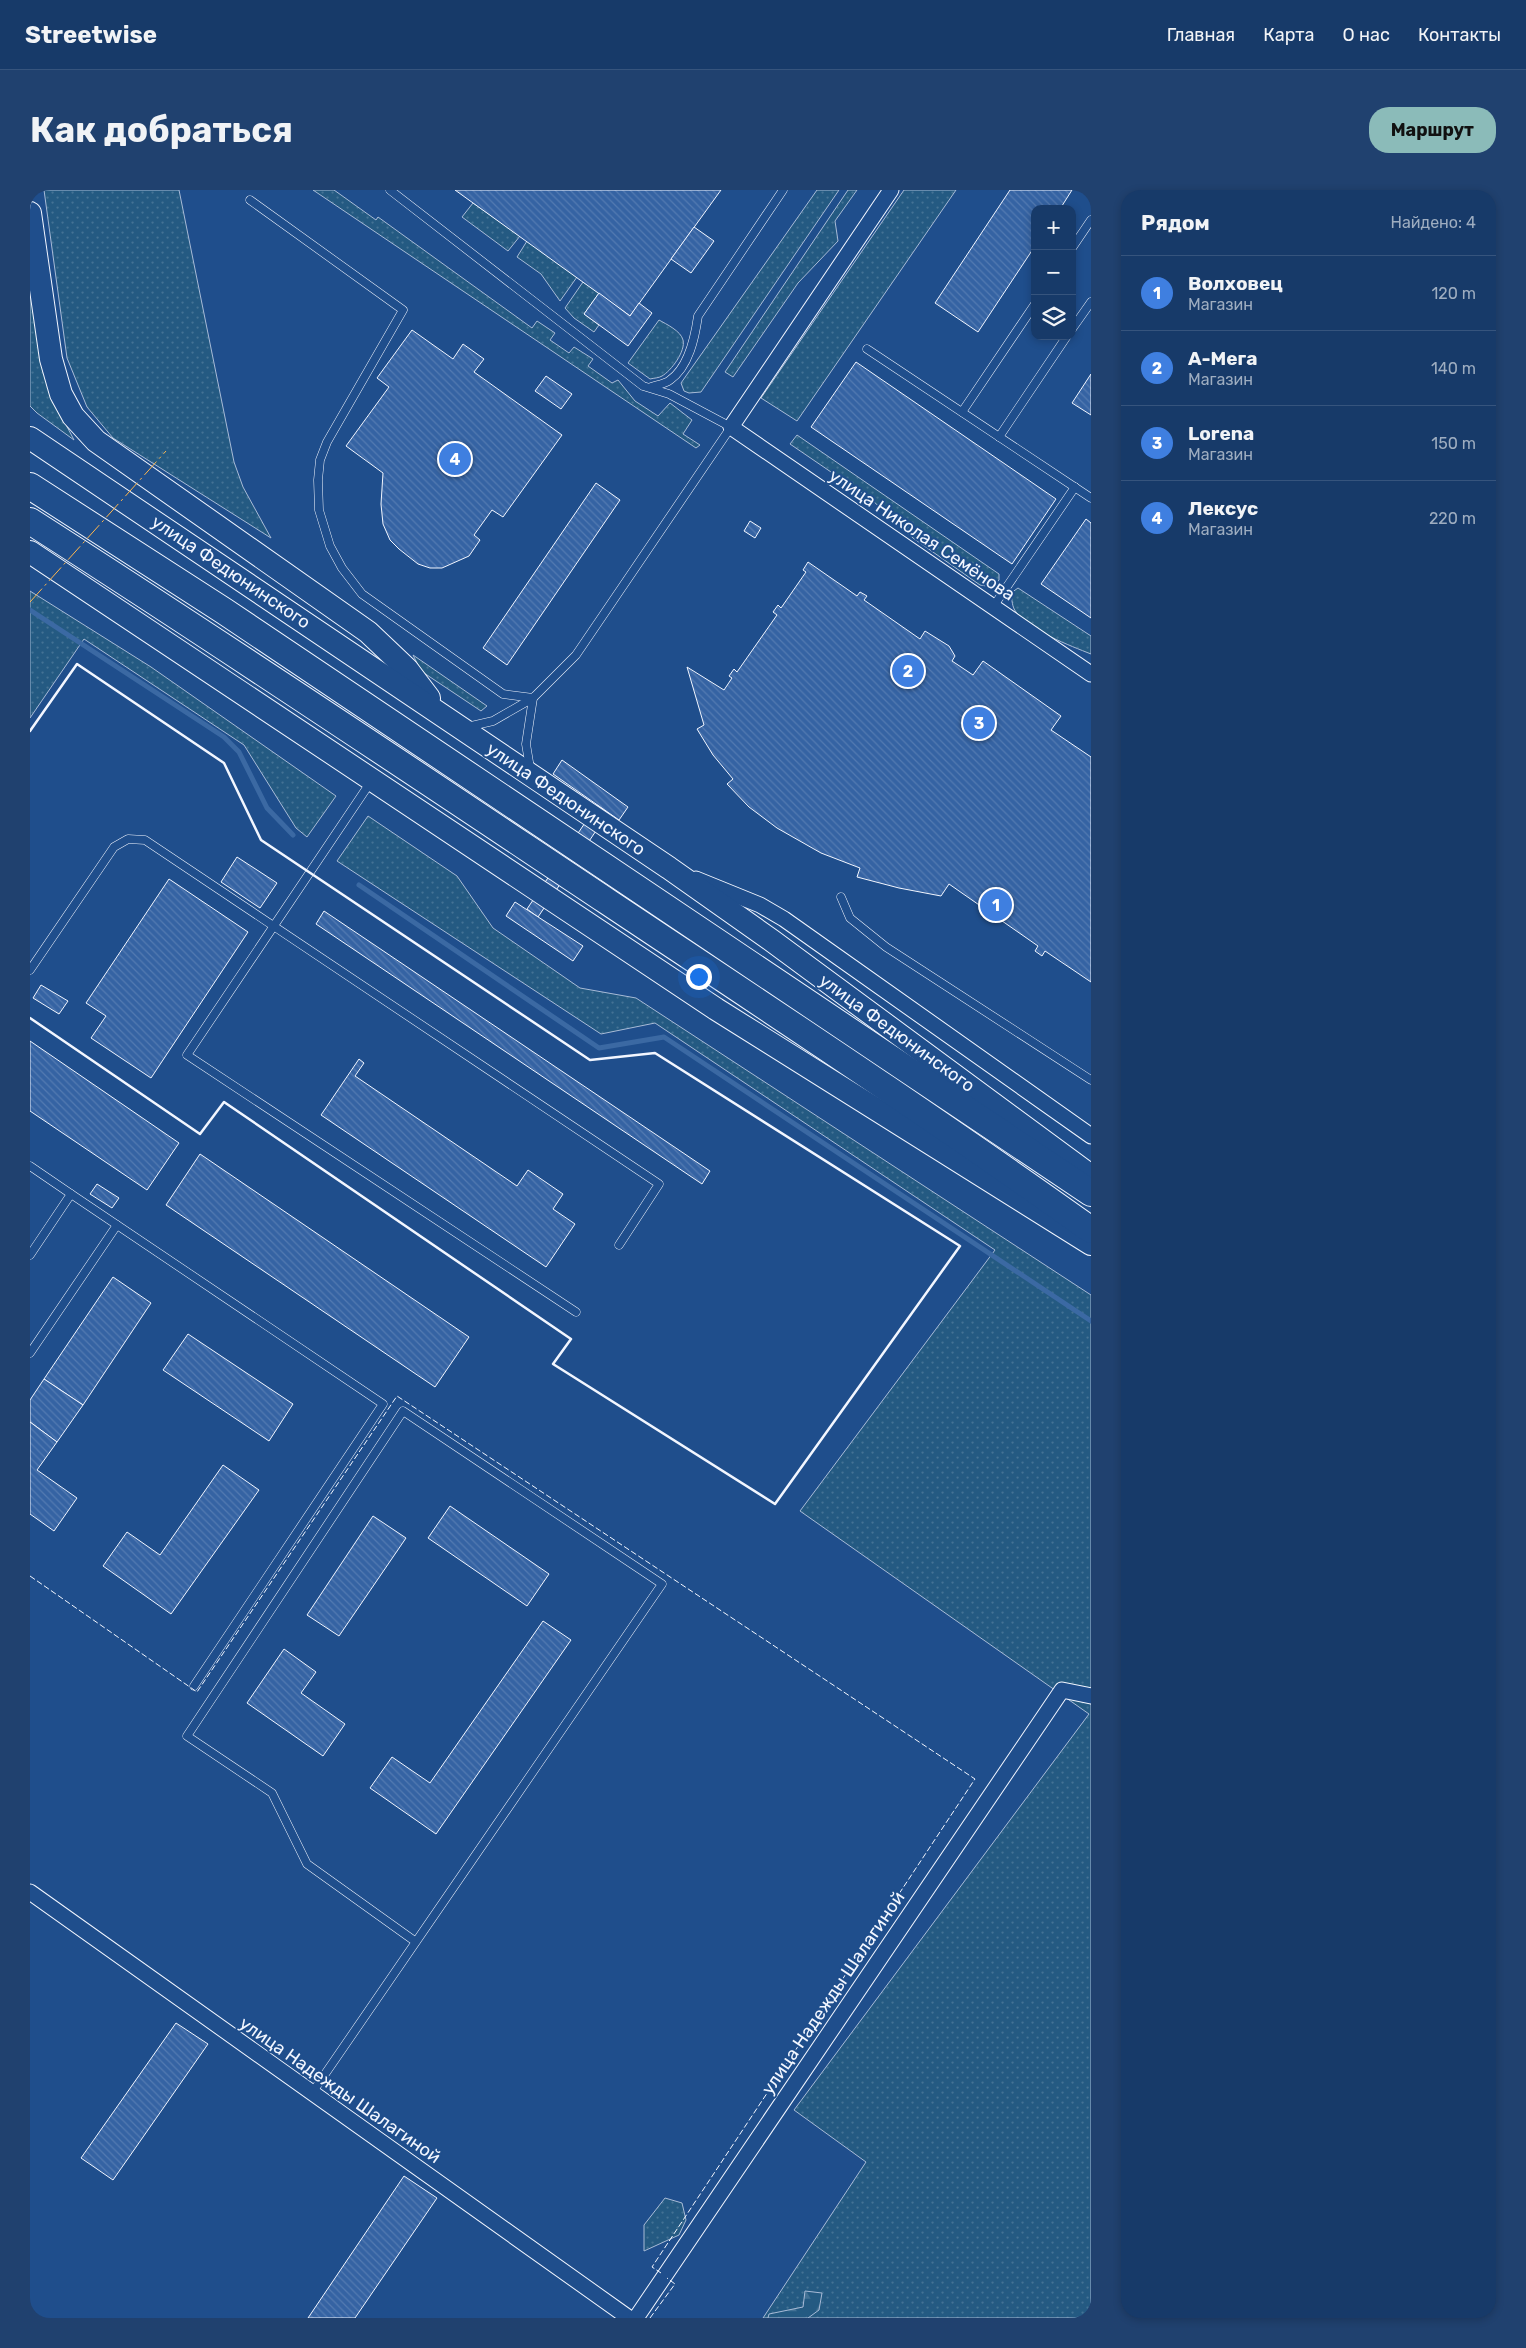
<!DOCTYPE html>
<html lang="ru">
<head>
<meta charset="utf-8">
<style>
	body { margin:0; font-family:Rubik,sans-serif; background:#20416f; color:#f1f3f6 }
	.controls { position:absolute; right:15px; top:15px; display:grid; overflow:hidden; border-radius:10px; box-shadow:0 2px 8px #0003 }
	.controls button { width:45px; height:45px; display:grid; place-items:center; padding:0; border:0; border-bottom:1px solid #36547d; background:#173a69; color:#f1f3f6; font:25px sans-serif }
	.you { position:absolute; left:668px; top:786px; width:18px; height:18px; margin:-12px; border:4px solid #fff; border-radius:50%; background:#1a73e8; box-shadow:0 0 0 8px #1a73e833 }
	.badge { display:grid; place-items:center; width:32px; height:32px; border-radius:50%; background:#8bbbb9; color:#fff; font-size:16px; font-weight:700 }
	.pin { position:absolute; translate:-50% -50%; border:2px solid #fff; box-shadow:0 1px 5px #0006 }
	.list { margin:0; padding:0; list-style:none }
	h2 { display:flex; justify-content:space-between; align-items:center; height:65px; margin:0; padding:0 20px; font-size:21px }
	h2 small { font-size:16px; font-weight:400; color:#9eadc0 }
	.list li { display:grid; grid-template-columns:32px 1fr auto; gap:15px; align-items:center; box-sizing:border-box; height:75px; padding:0 20px; border-top:1px solid #36547d }
	.list b { display:block; font-size:19px; white-space:nowrap }
	.list p { margin:0; font-size:16px; white-space:nowrap; color:#9eadc0 }
	.list em { font-size:16px; font-style:normal; color:#9eadc0 }
	.icon { flex:none; width:28px; height:28px; fill:none; stroke:currentColor; stroke-width:2; stroke-linecap:round; stroke-linejoin:round }
	.map { position:relative; flex:none; width:1061px; height:2128px; overflow:hidden; border-radius:20px }
	header { display:flex; align-items:center; gap:30px; box-sizing:border-box; height:70px; padding:0 25px; background:#173a69; border-bottom:1px solid #36547d }
	header strong { font-size:24px }
	nav { display:flex; gap:28px; margin-inline-start:auto; font-size:18px }
	.intro { display:flex; align-items:center; justify-content:space-between; box-sizing:border-box; height:120px; padding:0 30px }
	h1 { margin:0; font-size:35px }
	.button { padding:12px 22px; border-radius:20px; background:#8bbbb9; color:#111; font-size:18px; font-weight:700 }
	main { display:flex; gap:30px; padding:0 30px }
	aside { flex:1; background:#173a69; border-radius:20px; box-shadow:0 2px 8px #0003 }
	.map>svg:first-child { display:block }
	.grass { fill:url(#grass-dots); stroke:#a8bbd7 }
	.forest { fill:url(#forest-firs); stroke:#a8bbd7 }
	.lines { fill:none; stroke-linecap:round; stroke-linejoin:round }
	.stream { stroke:#3b69a3; stroke-width:5 }
	.building { fill:url(#building-back-hatch); stroke:#f2f6ff }
	.service-casing { stroke:#f2f6ff; stroke-width:9 }
	.minor-casing { stroke:#f2f6ff; stroke-width:17 }
	.secondary-casing { stroke:#f2f6ff; stroke-width:24 }
	.trunk-casing { stroke:#f2f6ff; stroke-width:28 }
	.service { stroke:#1f4e8c; stroke-width:8 }
	.minor { stroke:#1f4e8c; stroke-width:15 }
	.secondary { stroke:#1f4e8c; stroke-width:22 }
	.trunk { stroke:#1f4e8c; stroke-width:26 }
	.fence { stroke:#f2f6ff; stroke-width:1; stroke-dasharray:6 2.5; stroke-linecap:butt }
	.wall { stroke:#f2f6ff; stroke-width:2.5 }
	.power { stroke:#ffb74d; stroke-width:1; stroke-dasharray:18 4 2.5 4; stroke-linecap:butt }
	.labels { text-anchor:middle; dominant-baseline:central; stroke-width:4; stroke-linejoin:round; paint-order:stroke }
	.street-label { font-size:18px; fill:#f2f6ff; stroke:#1f4e8c }
</style>
</head>
<body>
<header>
<strong>Streetwise</strong>
<nav><a>Главная</a><a>Карта</a><a>О нас</a><a>Контакты</a></nav>
</header>
<div class="intro"><h1>Как добраться</h1><a class="button">Маршрут</a></div>
<main>
<div class="map">
<svg width="1061" height="2128" viewBox="0 0 1061 2128">
	<defs>
		<pattern id="grass-dots" width="8" height="8" patternUnits="userSpaceOnUse" patternTransform="scale(1.25)"><rect width="8" height="8" fill="#245a82"/><path d="M2 2h.1M6 6h.1" fill="none" stroke="#447295" stroke-width="1.8" stroke-linecap="round"/></pattern>
		<pattern id="forest-firs" width="22" height="20" patternUnits="userSpaceOnUse" patternTransform="scale(1.25)"><rect width="22" height="20" fill="#245a82"/><path d="M5 1l3.5 6h-7zM16 11l3.5 6h-7z" fill="#447295"/></pattern>
		<pattern id="building-back-hatch" width="6" height="6" patternUnits="userSpaceOnUse" patternTransform="scale(1.25)"><rect width="6" height="6" fill="#3563a3"/><path d="M-1 5l2 2M0 0l6 6M5-1l2 2" fill="none" stroke="#537ab1"/></pattern>
	</defs>
	<rect width="100%" height="100%" fill="#1f4e8c"/>
	<g class="grass">
		<path d="M14,0H149L204,272L213,297L241,348L83,248L57,217L37,168Z"/>
		<path d="M283,0H304L346,30L348,27L502,138L507,131L525,143L520,150L539,163L544,157L563,169L558,176L582,193L588,190L605,211L628,226L640,213L662,230L653,244L670,255L666,258Z"/>
		<path d="M787,0H809L671,202L659,203L654,201L651,193Z"/>
		<path d="M818,0H827L805,31L808,51L768,93L703,187L695,182Z"/>
		<path d="M874,0H926L767,231L731,208Z"/>
		<path d="M443,13L490,46L478,61L432,27Z"/>
		<path d="M497,51L547,87L530,111L511,84L487,67Z"/>
		<path d="M553,92L569,103L554,124L569,135L564,142L544,128L535,118Z"/>
		<path d="M0,99L30,223L44,250L7,223L0,216Z"/>
		<path d="M629,130C636,134 651,141 653,150C656,161 641,181 632,186C629,188 624,188 620,189L598,173Z"/>
		<path d="M767,245L969,384V390L963,397L950,395L883,348L842,310L760,254Z"/>
		<path d="M988,398L1061,446V464C1041,456 998,440 986,422C982,417 982,410 981,403Z"/>
		<path d="M0,401L121,477L306,606L277,647L266,638L214,555L54,449L0,528Z"/>
		<path d="M383,465L457,516L451,521L391,481Z"/>
		<path d="M338,626L427,686L463,738L550,798L606,808L1061,1105V2128H733L836,1972L764,1920L1059,1524L770,1321L965,1060L625,833L571,844L307,671Z"/>
		<path d="M635,2008L652,2013L656,2030L649,2045L614,2061V2035Z"/>
	</g>
	<path class="forest" d="M775,2101L792,2103L789,2120L778,2128H738L739,2124L773,2117Z"/>
	<g class="lines">
		<g class="stream">
			<path d="M0,420L194,547L209,562L237,618L263,645"/>
			<path d="M329,695L569,858L634,847L1061,1131"/>
		</g>
	</g>
	<g class="building">
		<path d="M425,0H691L600,126Z"/>
		<path d="M980,0H1042L1030,19H1005V56L948,142L905,113Z"/>
		<path d="M664,37L684,51L661,83L641,69Z"/>
		<path d="M569,103L600,126L609,113L622,123L598,156L554,124Z"/>
		<path d="M382,140L423,169L433,154L454,169L444,182L532,245L473,327L462,320L444,345L450,350L439,366L412,378H400L388,374L369,359L360,350L353,334L351,314L353,283L316,256L359,197L347,188Z"/>
		<path d="M826,172L1026,309L982,374L781,237Z"/>
		<path d="M1061,184V225L1042,213Z"/>
		<path d="M516,186L542,204L531,219L505,201Z"/>
		<path d="M566,293L590,310L477,475L453,458Z"/>
		<path d="M1056,329L1061,333V428L1011,394Z"/>
		<path d="M720,331L731,338L725,348L714,341Z"/>
		<path d="M778,372L827,406L830,402L837,406L834,410L890,449L895,441L919,456L925,466L922,471L943,485L953,471L1031,526L1021,540L1061,567V792L1015,761L1012,766L1005,761L1008,756L919,694L911,706L869,698L827,687L830,678L791,663L747,638L719,617L697,594L703,589L683,565L667,539L674,535L657,477L694,500L702,488L699,486L704,479L707,482L747,425L743,422L748,415L751,418L776,382L773,380Z"/>
		<path d="M532,570L598,617L589,630L523,584Z"/>
		<path d="M567,615L578,623L508,727L497,719Z"/>
		<path d="M207,667L247,693L230,718L191,692Z"/>
		<path d="M139,689L218,742L121,888L61,848L76,826L56,813Z"/>
		<path d="M485,712L553,756L543,771L476,726Z"/>
		<path d="M294,721L680,981L672,994L286,734Z"/>
		<path d="M11,795L38,811L29,824L3,808Z"/>
		<path d="M0,851L149,953L117,1000L0,921Z"/>
		<path d="M329,869L334,873L325,886L487,996L498,980L533,1004L523,1019L545,1034L516,1077L291,925Z"/>
		<path d="M170,964L439,1147L405,1197L136,1015Z"/>
		<path d="M67,994L89,1008L82,1018L60,1004Z"/>
		<path d="M83,1087L121,1113L53,1215L14,1189Z"/>
		<path d="M158,1144L263,1214L239,1251L133,1180Z"/>
		<path d="M14,1189L53,1215L27,1252L0,1232V1210Z"/>
		<path d="M0,1232L27,1252L7,1280L47,1308L24,1341L0,1324Z"/>
		<path d="M193,1275L229,1300L141,1424L73,1376L97,1342L130,1365Z"/>
		<path d="M420,1316L519,1384L497,1416L398,1348Z"/>
		<path d="M343,1326L376,1348L309,1446L277,1425Z"/>
		<path d="M513,1431L541,1450L406,1644L340,1598L362,1567L400,1593Z"/>
		<path d="M254,1459L286,1482L271,1503L315,1534L293,1566L217,1513Z"/>
		<path d="M146,1833L178,1854L83,1990L51,1968Z"/>
		<path d="M374,1986L407,2008L325,2128H278Z"/>
	</g>
	<g class="lines">
		<defs>
			<g id="service">
				<path d="M220,10L373,120L297,252L290,270L288,290L289,320L300,356L312,378L332,404L473,504L503,508L546,465L701,237L639,204L613,196L360,0"/>
				<path d="M1042,58L1061,30"/>
				<path d="M1042,139L1061,112"/>
				<path d="M837,159L1061,308"/>
				<path d="M621,197C627,195 635,194 640,190C659,177 665,147 668,126L753,0"/>
				<path d="M932,222L1005,114"/>
				<path d="M969,247L1037,146"/>
				<path d="M963,417L1045,297"/>
				<path d="M437,537L463,531L503,508L496,554L500,578"/>
				<path d="M340,593L157,865L546,1122"/>
				<path d="M811,707L820,728L856,757L1061,890"/>
				<path d="M0,780L84,657L98,649L115,650L629,994L589,1055"/>
				<path d="M0,976L41,1004L0,1065"/>
				<path d="M41,1004L353,1214L164,1496"/>
				<path d="M0,1163L87,1035"/>
				<path d="M282,1903L632,1394L373,1221L157,1546L242,1603L277,1674L386,1752"/>
			</g>
			<g id="minor">
				<path d="M861,0L701,237L1061,484"/>
				<path d="M666,689L730,715L754,729L1061,946"/>
				<path d="M0,1702L599,2128"/>
				<path d="M606,2128L1032,1500L1061,1506"/>
			</g>
			<g id="secondary">
				<path d="M0,23L21,169L31,204L43,226L66,251L338,442L377,479L399,508"/>
				<path d="M0,248L639,678L741,750L1061,986"/>
				<path d="M0,362L686,819L1061,1054"/>
			</g>
			<g id="trunk">
				<path d="M0,296L194,421L1061,1003"/>
				<path d="M0,331C194,455 386,584 578,712C740,820 903,927 1061,1040"/>
			</g>
		</defs>
		<use href="#service" class="service-casing"/>
		<use href="#minor" class="minor-casing"/>
		<use href="#secondary" class="secondary-casing"/>
		<use href="#trunk" class="trunk-casing"/>
		<use href="#service" class="service"/>
		<use href="#minor" class="minor"/>
		<use href="#secondary" class="secondary"/>
		<use href="#trunk" class="trunk"/>
		<g class="fence">
			<path d="M0,1386L167,1502L367,1206L945,1589L622,2077L631,2083"/>
			<path d="M620,2128L645,2094L637,2088"/>
		</g>
		<path class="wall" d="M0,541L47,474L194,573L231,650L560,870L625,863L930,1056L745,1314L523,1174L541,1149L194,912L170,944L0,828"/>
		<path class="power" d="M0,412L136,261"/>
	</g>
	<g class="labels">
		<g class="street-label">
			<text transform="translate(892 345) rotate(34)">улица Николая Семёнова</text>
			<text transform="translate(201 382) rotate(34)">улица Федюнинского</text>
			<text transform="translate(536 609) rotate(34)">улица Федюнинского</text>
			<text transform="translate(867 843) rotate(36)">улица Федюнинского</text>
			<text transform="translate(803 1803) rotate(-56)">улица Надежды Шалагиной</text>
			<text transform="translate(310 1900) rotate(35)">улица Надежды Шалагиной</text>
		</g>
	</g>
</svg>
<div class="controls">
<button>+</button>
<button>−</button>
<button><svg class="icon" aria-label="layers" viewBox="0 0 24 24"><path d="M12 4l9 5-9 5-9-5zM3 14l9 5 9-5"/></svg></button>
</div>
<div class="you"></div>
<div class="pin badge" style="left:966px;top:715px;background:#3f7fe0">1</div>
<div class="pin badge" style="left:878px;top:481px;background:#3f7fe0">2</div>
<div class="pin badge" style="left:949px;top:533px;background:#3f7fe0">3</div>
<div class="pin badge" style="left:425px;top:269px;background:#3f7fe0">4</div>
</div>
<aside>
<h2>Рядом<small>Найдено: 4</small></h2>
<ul class="list">
<li><span class="badge" style="background:#3f7fe0">1</span><div><b>Волховец</b><p>Магазин</p></div><em>120 m</em></li>
<li><span class="badge" style="background:#3f7fe0">2</span><div><b>А-Мега</b><p>Магазин</p></div><em>140 m</em></li>
<li><span class="badge" style="background:#3f7fe0">3</span><div><b>Lorena</b><p>Магазин</p></div><em>150 m</em></li>
<li><span class="badge" style="background:#3f7fe0">4</span><div><b>Лексус</b><p>Магазин</p></div><em>220 m</em></li>
</ul>
</aside>
</main>
</body>
</html>
